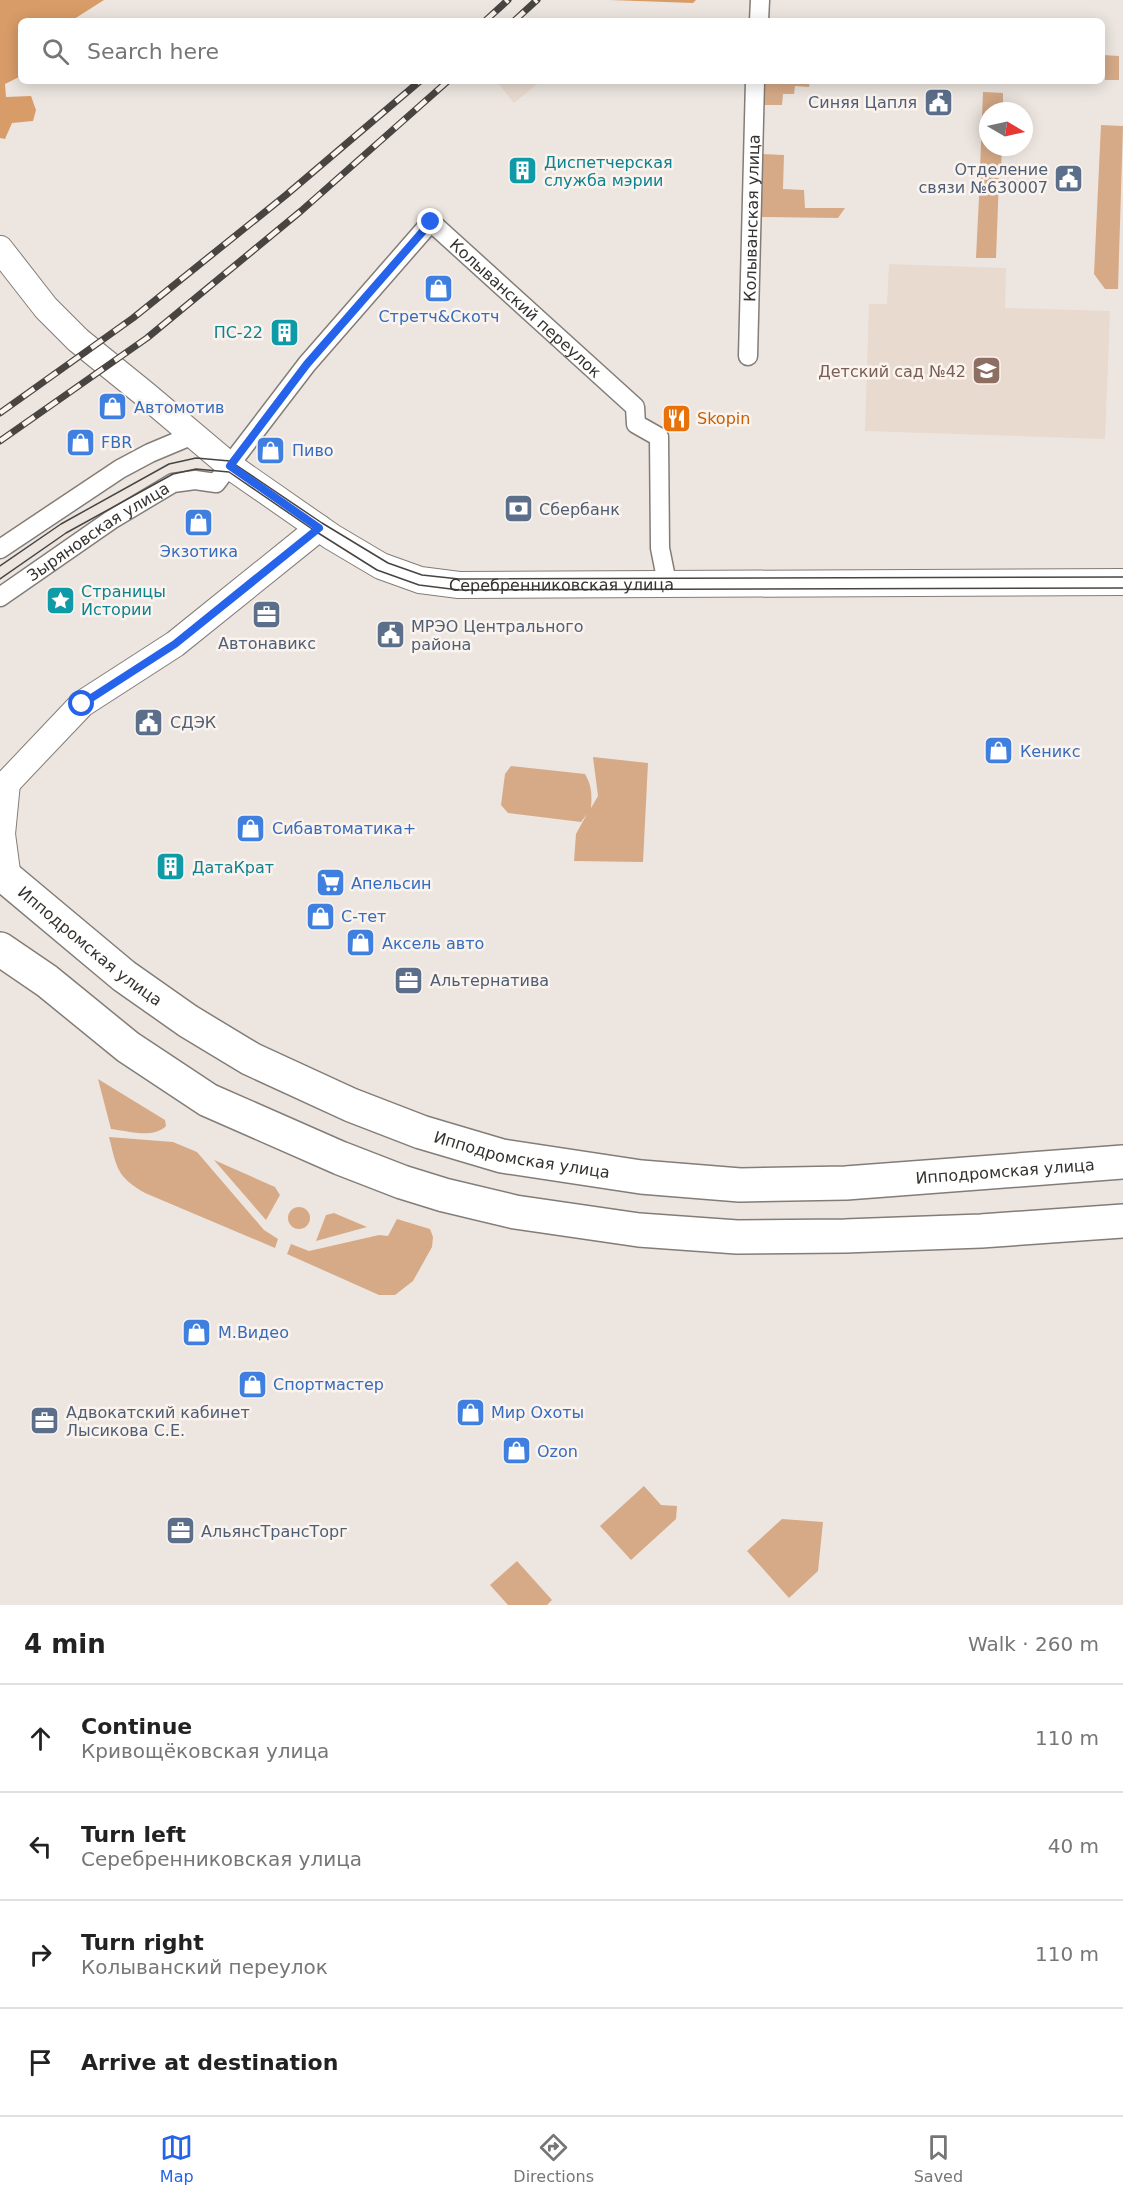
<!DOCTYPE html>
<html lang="en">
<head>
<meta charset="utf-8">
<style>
	body { margin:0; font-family:"DejaVu Sans",sans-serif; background:#f6f6f6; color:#222 }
	.compass { position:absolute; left:979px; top:102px; width:54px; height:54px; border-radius:50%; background:#fff; box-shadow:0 3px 15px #0003; rotate:99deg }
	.stop { position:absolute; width:18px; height:18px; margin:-14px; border:4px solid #2563eb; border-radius:50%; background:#fff }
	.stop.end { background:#2563eb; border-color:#fff; box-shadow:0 2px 6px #0008 }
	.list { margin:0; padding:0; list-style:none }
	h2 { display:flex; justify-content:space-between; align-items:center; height:78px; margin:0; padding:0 24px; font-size:26px }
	h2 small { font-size:20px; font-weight:400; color:#767676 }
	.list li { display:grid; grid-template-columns:39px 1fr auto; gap:18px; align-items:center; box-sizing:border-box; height:108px; padding:0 24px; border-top:2px solid #e0e0e0 }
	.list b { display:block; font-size:22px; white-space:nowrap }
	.list p { margin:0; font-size:20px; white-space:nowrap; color:#767676 }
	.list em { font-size:20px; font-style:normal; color:#767676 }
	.icon { flex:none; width:33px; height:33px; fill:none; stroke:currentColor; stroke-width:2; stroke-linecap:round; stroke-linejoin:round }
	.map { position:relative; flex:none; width:1123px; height:1605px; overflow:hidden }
	.search { position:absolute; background:#fff; box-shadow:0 3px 15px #0003; left:18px; right:18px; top:18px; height:66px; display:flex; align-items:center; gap:15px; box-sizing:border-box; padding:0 21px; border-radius:9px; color:#767676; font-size:22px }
	.sheet { height:510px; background:#fff }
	nav { display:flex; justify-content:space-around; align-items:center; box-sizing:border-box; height:84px; border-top:2px solid #e0e0e0; background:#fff; font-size:16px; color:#767676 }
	nav a { display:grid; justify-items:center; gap:3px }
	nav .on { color:#2563eb }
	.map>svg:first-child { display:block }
	.built { fill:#e8dacf }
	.green { fill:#d6aa87 }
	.forest { fill:#d89c68 }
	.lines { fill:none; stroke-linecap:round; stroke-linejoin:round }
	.street-casing { stroke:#837c77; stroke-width:21 }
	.secondary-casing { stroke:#837c77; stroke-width:28 }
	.highway-casing { stroke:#837c77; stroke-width:36 }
	.street { stroke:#fff; stroke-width:18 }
	.secondary { stroke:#fff; stroke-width:26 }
	.highway { stroke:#fff; stroke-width:33 }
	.tram { stroke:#484441; stroke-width:1.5 }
	.rail-casing { stroke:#484441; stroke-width:7 }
	.rail { stroke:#fbf3ed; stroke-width:4.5; stroke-dasharray:14; stroke-linecap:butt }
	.route { stroke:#2563eb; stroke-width:8 }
	.labels { text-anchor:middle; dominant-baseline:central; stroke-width:5; stroke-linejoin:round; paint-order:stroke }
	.service-label { font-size:16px; fill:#4e5e75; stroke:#fbf3ed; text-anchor:start }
	.culture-label { font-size:16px; fill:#0d838f; stroke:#fbf3ed; text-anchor:start }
	.street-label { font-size:16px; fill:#34312e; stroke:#fbf3ed }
	.shop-label { font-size:16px; fill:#366cbe; stroke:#fbf3ed; text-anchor:start }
	.education-label { font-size:16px; fill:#785e54; stroke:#fbf3ed; text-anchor:end }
	.food-label { font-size:16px; fill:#c56008; stroke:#fbf3ed; text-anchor:start }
</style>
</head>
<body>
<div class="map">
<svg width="1123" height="1605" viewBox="0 0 1123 1605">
	<rect width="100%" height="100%" fill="#ede6e0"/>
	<g class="built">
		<path d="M496,81H541L514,103Z"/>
		<path d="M889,264L1006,268L1005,308L1110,311L1105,439L865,431L869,304H887Z"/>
	</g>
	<g class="green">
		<path d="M1103,55L1119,56V80H1105Z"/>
		<path d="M763,81H810L809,87L795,86L794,94H783L782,105H763Z"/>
		<path d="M983,92L1003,93V111H988V147H1002L1001,170L980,169Z"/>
		<path d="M1101,125L1123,126L1118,289H1105L1094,274Z"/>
		<path d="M762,154L784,155L783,189L804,190L805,208H845L838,218L761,217Z"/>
		<path d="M980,177L999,178L996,258H976Z"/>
		<path d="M593,757L648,763L643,862L574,861L576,834L587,814L581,822L508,813L501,805L505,774L511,766L585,774C592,786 592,795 591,808L598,796Z"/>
		<path d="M98,1079L165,1120L166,1126C153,1139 128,1131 111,1129Z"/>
		<path d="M109,1137L173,1142L197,1152L264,1230L278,1239L275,1248L145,1193C116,1176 117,1168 109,1137Z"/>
		<path d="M214,1160L275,1187L280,1195L266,1220Z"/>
		<circle cx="299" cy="1218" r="11"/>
		<path d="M334,1213L367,1227L316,1241L326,1215Z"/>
		<path d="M397,1219L430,1229L433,1237L432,1247L413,1281L395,1295H379L287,1254L291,1244L309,1251L379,1235L388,1236Z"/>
		<path d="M644,1486L661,1505L677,1506L676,1519L631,1560L600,1526Z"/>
		<path d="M782,1519L823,1522L818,1571L789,1598L747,1551Z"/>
		<path d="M517,1561L552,1600L547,1605H508L490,1585Z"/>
	</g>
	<g class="forest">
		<path d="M0,0H104L71,21H21V76L5,84L6,97L31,96L36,110L33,121L12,123L5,139L0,138Z"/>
		<path d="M610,0H696L693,3Z"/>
	</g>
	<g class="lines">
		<defs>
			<g id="street">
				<path d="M759,21L760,0"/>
				<path id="s1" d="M748,356L755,81"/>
				<path d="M0,549L120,469L150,453L193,435"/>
				<path id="s2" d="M0,597L111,520L173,483L195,480L216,483L307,364L431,222L635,407L636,424L659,437L660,548L667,583"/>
			</g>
			<g id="secondary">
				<path id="s3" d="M0,249L46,308L78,340L146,395L230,466L332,537L381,566L420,580L459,585L1123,582"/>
				<path d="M7,783L2,834L8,879"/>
				<path d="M0,786L7,783L82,704L175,644L319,528"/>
			</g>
			<g id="highway">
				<path id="s4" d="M0,870L8,879L124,976L188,1021L251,1059L351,1105L421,1132L502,1156L641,1177L740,1185L846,1183L1123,1162"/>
				<path d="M0,949L47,981L128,1047L208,1100L340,1158L402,1182L444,1195L515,1212L639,1230L737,1237L845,1236L981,1231L1123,1221"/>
			</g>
		</defs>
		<use href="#street" class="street-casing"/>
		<use href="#secondary" class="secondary-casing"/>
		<use href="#highway" class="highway-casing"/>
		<use href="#street" class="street"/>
		<use href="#secondary" class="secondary"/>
		<use href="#highway" class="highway"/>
		<g class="tram">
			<path d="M0,566L61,524L169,464L196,458L230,461L322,523L388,563L422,575L459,579L1123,577"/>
			<path d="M0,579L66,533L173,474L196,469L229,472L315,531L377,570L419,585L459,590L1123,588"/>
		</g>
		<defs>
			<g id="rail">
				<path d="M485,21L508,0"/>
				<path d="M514,21L537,0"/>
				<path d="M0,413L133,318L286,195L420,81"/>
				<path d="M0,441L147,338L301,211L448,81"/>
			</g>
		</defs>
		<use href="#rail" class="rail-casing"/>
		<use href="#rail" class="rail"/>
	</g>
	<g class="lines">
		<path class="route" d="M82,704L175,644L319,528L230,466L307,364L431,222"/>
	</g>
	<defs>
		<symbol id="civic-square" viewBox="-11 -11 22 22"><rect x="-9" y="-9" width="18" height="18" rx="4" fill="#5c6f8a" stroke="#fbf3ed"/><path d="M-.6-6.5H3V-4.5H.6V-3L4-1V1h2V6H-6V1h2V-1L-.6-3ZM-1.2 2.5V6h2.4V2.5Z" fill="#fff"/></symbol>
		<symbol id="building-square" viewBox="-11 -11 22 22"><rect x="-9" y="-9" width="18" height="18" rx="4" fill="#0f9aa8" stroke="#fbf3ed"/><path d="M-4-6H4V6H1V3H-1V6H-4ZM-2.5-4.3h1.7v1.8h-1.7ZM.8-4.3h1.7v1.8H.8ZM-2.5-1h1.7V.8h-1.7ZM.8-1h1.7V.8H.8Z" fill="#fff"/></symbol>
		<symbol id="shop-square" viewBox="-11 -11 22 22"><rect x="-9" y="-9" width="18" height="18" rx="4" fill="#3f7fe0" stroke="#fbf3ed"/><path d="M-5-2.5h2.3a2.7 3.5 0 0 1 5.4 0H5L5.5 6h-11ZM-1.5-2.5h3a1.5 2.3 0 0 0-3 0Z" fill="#fff"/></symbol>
		<symbol id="school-square" viewBox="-11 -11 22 22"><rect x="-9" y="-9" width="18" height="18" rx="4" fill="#8d6e63" stroke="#fbf3ed"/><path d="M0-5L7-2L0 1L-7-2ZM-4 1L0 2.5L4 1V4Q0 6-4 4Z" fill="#fff"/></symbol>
		<symbol id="restaurant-square" viewBox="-11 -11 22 22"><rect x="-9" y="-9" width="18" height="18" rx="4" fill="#e8710a" stroke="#fbf3ed"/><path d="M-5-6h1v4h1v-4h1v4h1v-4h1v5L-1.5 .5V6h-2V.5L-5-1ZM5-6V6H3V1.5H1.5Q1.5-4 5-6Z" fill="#fff"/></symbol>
		<symbol id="bank-square" viewBox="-11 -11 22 22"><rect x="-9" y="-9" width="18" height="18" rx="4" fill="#5c6f8a" stroke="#fbf3ed"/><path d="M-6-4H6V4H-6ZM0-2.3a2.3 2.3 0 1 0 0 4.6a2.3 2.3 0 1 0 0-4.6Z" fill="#fff"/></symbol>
		<symbol id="sight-square" viewBox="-11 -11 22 22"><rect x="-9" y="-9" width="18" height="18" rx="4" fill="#0f9aa8" stroke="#fbf3ed"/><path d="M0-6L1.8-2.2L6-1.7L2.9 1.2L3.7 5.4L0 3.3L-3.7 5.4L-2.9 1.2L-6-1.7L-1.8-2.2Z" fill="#fff"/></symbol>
		<symbol id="office-square" viewBox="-11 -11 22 22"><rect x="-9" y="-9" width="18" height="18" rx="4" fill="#5c6f8a" stroke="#fbf3ed"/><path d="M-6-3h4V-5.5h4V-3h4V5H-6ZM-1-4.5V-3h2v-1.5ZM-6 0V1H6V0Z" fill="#fff"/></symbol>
		<symbol id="supermarket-square" viewBox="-11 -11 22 22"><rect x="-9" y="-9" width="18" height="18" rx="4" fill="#3f7fe0" stroke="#fbf3ed"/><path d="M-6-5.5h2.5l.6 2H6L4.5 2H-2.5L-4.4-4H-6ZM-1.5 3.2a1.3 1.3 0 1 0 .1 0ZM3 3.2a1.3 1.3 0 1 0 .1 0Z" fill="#fff"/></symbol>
	</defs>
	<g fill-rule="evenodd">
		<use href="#civic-square" x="922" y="86" width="33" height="33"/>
		<use href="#building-square" x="506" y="154" width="33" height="33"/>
		<use href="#civic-square" x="1052" y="162" width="33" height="33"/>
		<use href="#shop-square" x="422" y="272" width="33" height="33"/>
		<use href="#building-square" x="268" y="316" width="33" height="33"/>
		<use href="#school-square" x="970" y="354" width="33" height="33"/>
		<use href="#shop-square" x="96" y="390" width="33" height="33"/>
		<use href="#restaurant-square" x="660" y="402" width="33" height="33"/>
		<use href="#shop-square" x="64" y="426" width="33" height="33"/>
		<use href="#shop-square" x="254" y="434" width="33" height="33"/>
		<use href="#bank-square" x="502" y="492" width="33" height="33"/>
		<use href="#shop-square" x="182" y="506" width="33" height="33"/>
		<use href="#sight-square" x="44" y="584" width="33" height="33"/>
		<use href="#office-square" x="250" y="598" width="33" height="33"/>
		<use href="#civic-square" x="374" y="618" width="33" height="33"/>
		<use href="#civic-square" x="132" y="706" width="33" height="33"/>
		<use href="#shop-square" x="982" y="734" width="33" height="33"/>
		<use href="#shop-square" x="234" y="812" width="33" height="33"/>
		<use href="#building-square" x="154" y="850" width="33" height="33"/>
		<use href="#supermarket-square" x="314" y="866" width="33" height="33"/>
		<use href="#shop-square" x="304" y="900" width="33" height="33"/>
		<use href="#shop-square" x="344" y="926" width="33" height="33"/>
		<use href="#office-square" x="392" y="964" width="33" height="33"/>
		<use href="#shop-square" x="180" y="1316" width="33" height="33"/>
		<use href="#shop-square" x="236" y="1368" width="33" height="33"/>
		<use href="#shop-square" x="454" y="1396" width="33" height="33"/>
		<use href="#office-square" x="28" y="1404" width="33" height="33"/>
		<use href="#shop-square" x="500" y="1434" width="33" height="33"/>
		<use href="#office-square" x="164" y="1514" width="33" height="33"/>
	</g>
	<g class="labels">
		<g class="service-label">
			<text x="917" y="102" text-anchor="end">Синяя Цапля</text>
			<text x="1048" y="169" text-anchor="end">Отделение<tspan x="1048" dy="18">связи №630007</tspan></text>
			<text x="539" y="509">Сбербанк</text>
			<text x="411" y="626">МРЭО Центрального<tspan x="411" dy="18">района</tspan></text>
			<text x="267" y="643" text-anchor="middle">Автонавикс</text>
			<text x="170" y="722">СДЭК</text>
			<text x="430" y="980">Альтернатива</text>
			<text x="66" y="1412">Адвокатский кабинет<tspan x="66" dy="18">Лысикова С.Е.</tspan></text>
			<text x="201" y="1531">АльянсТрансТорг</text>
		</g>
		<g class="culture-label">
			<text x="544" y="162">Диспетчерская<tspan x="544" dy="18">служба мэрии</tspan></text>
			<text x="263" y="332" text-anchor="end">ПС-22</text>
			<text x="81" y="591">Страницы<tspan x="81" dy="18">Истории</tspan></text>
			<text x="192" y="867">ДатаКрат</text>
		</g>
		<g class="street-label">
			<text stroke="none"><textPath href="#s1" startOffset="138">Колыванская улица</textPath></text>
			<text stroke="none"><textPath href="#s2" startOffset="717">Колыванский переулок</textPath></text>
			<text stroke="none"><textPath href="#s2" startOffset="118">Зыряновская улица</textPath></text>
			<text stroke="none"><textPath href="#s3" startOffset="682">Серебренниковская улица</textPath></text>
			<text stroke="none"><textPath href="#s4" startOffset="118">Ипподромская улица</textPath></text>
			<text stroke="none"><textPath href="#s4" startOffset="604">Ипподромская улица</textPath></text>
			<text stroke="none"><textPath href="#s4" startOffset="1090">Ипподромская улица</textPath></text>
		</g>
		<g class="shop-label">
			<text x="439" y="316" text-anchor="middle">Стретч&amp;Скотч</text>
			<text x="134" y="407">Автомотив</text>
			<text x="101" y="442">FBR</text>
			<text x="292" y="450">Пиво</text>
			<text x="199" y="551" text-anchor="middle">Экзотика</text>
			<text x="1020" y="751">Кеникс</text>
			<text x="272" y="828">Сибавтоматика+</text>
			<text x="351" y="883">Апельсин</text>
			<text x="341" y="916">С-тет</text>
			<text x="382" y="943">Аксель авто</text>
			<text x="218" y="1332">М.Видео</text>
			<text x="273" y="1384">Спортмастер</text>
			<text x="491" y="1412">Мир Охоты</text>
			<text x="537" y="1451">Ozon</text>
		</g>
		<g class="education-label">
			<text x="966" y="371">Детский сад №42</text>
		</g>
		<g class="food-label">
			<text x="697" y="418">Skopin</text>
		</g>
	</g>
</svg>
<svg class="compass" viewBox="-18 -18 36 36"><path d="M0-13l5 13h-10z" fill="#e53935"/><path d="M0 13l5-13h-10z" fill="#767676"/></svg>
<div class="stop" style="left:82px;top:704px"></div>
<div class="stop end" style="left:431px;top:222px"></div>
<div class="search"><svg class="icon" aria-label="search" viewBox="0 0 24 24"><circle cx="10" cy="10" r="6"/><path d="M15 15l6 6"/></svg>Search here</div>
</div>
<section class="sheet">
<h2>4 min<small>Walk · 260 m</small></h2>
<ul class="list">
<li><svg class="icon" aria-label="ahead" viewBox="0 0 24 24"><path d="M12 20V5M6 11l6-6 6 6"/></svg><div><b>Continue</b><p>Кривощёковская улица</p></div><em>110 m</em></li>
<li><svg class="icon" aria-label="left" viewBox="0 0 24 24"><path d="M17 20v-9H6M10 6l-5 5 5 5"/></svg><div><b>Turn left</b><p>Серебренниковская улица</p></div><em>40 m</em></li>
<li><svg class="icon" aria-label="right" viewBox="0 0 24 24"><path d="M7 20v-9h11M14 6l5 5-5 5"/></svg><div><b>Turn right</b><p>Колыванский переулок</p></div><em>110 m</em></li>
<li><svg class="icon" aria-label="arrive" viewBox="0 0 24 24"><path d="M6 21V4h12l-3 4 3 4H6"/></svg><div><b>Arrive at destination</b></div></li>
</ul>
</section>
<nav>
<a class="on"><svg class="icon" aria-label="map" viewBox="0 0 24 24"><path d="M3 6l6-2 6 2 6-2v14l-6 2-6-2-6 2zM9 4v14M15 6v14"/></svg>Map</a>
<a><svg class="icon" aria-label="directions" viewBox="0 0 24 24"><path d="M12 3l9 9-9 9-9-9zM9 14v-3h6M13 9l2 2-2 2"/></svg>Directions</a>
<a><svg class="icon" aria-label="saved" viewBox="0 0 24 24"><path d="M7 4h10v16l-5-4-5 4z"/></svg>Saved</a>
</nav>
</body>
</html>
